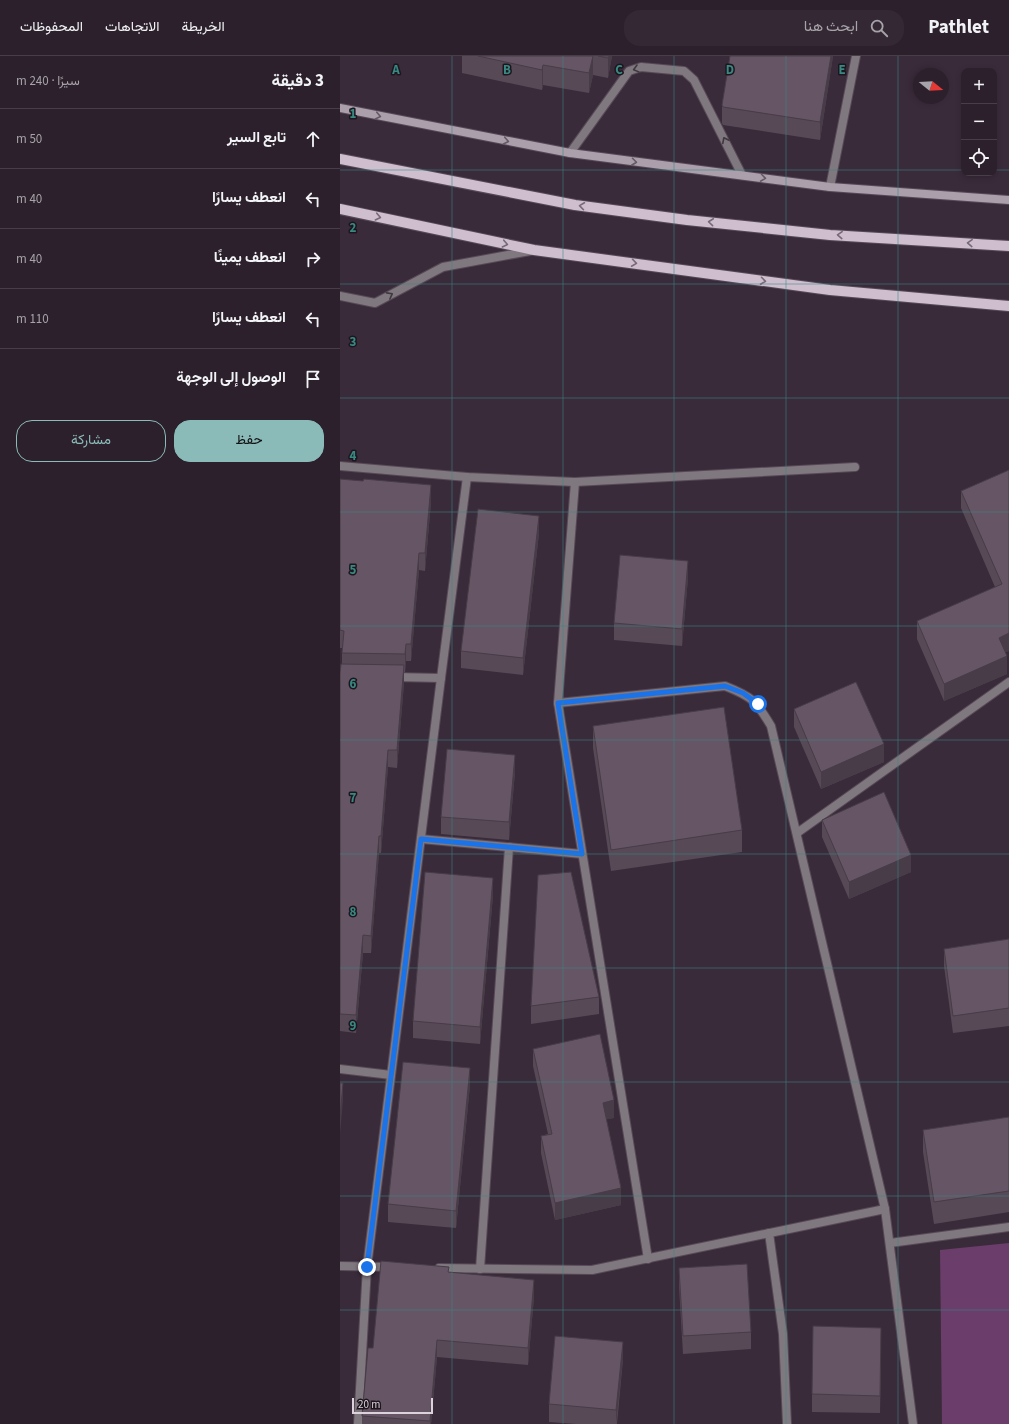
<!DOCTYPE html>
<html lang="ar">
<head>
<meta charset="utf-8">
<style>
	body { margin:0; font-family:"Source Sans 3",Vazirmatn,sans-serif; background:#342834; color:#f1f3f6; direction:rtl }
	.controls { position:absolute; right:12px; top:12px; display:grid; overflow:hidden; border-radius:8px; box-shadow:0 2px 6px #0003 }
	.controls button { width:36px; height:36px; display:grid; place-items:center; padding:0; border:0; border-bottom:1px solid #483e48; background:#2c202c; color:#f1f3f6; font:20px sans-serif }
	.compass { position:absolute; left:573px; top:12px; width:36px; height:36px; border-radius:50%; background:#2c202c; box-shadow:0 2px 6px #0003; rotate:108deg }
	.scale { position:absolute; left:12px; bottom:10px; width:81px; box-sizing:border-box; padding-left:4px; border:2px solid #dcd2dc; border-top:0; font-size:11px; line-height:14px; white-space:nowrap; color:#dcd2dc; -webkit-text-stroke:3px #1d161d; paint-order:stroke }
	.stop { position:absolute; width:12px; height:12px; margin:-9px; border:3px solid #1a73e8; border-radius:50%; background:#fff }
	.stop.end { background:#1a73e8; border-color:#fff; box-shadow:0 1px 4px #0008 }
	.list { margin:0; padding:0; list-style:none }
	h2 { display:flex; justify-content:space-between; align-items:center; height:52px; margin:0; padding:0 16px; font-size:17px }
	h2 small { font-size:13px; font-weight:400; color:#a6a3a9 }
	.list li { display:grid; grid-template-columns:26px 1fr auto; gap:12px; align-items:center; box-sizing:border-box; height:60px; padding:0 16px; border-top:1px solid #483e48 }
	.list b { display:block; font-size:15px; white-space:nowrap }
	.list em { font-size:13px; font-style:normal; color:#a6a3a9 }
	.actions { display:flex; gap:8px; padding:12px 16px }
	.actions a { flex:1; padding:9px 0; border:1px solid #8bbbb9; border-radius:16px; text-align:center; font-size:14px; color:#8bbbb9 }
	.actions .main { background:#8bbbb9; color:#111 }
	.icon { flex:none; width:22px; height:22px; fill:none; stroke:currentColor; stroke-width:2; stroke-linecap:round; stroke-linejoin:round }
	.map { position:relative; flex:none; width:669px; height:1368px; overflow:hidden; direction:ltr }
	header { display:flex; align-items:center; gap:24px; box-sizing:border-box; height:56px; padding:0 20px; background:#2c202c; border-bottom:1px solid #483e48 }
	header strong { font-size:19px }
	nav { display:flex; gap:22px; margin-inline-start:auto; font-size:14px }
	.search { width:280px; height:36px; background:#342834; display:flex; align-items:center; gap:10px; box-sizing:border-box; padding:0 14px; border-radius:16px; color:#a6a3a9; font-size:15px }
	main { display:flex }
	aside { flex:1; background:#2c202c }
	.map>svg:first-child { display:block }
	.green { fill:#6b3d6a }
	.lines { fill:none; stroke-linecap:round; stroke-linejoin:round }
	.lane-casing { stroke:#574957; stroke-width:10 }
	.street-casing { stroke:#574957; stroke-width:10 }
	.secondary-casing { stroke:#574957; stroke-width:10 }
	.primary-casing { stroke:#574957; stroke-width:12 }
	.lane { stroke:#80787f; stroke-width:8 }
	.street { stroke:#80787f; stroke-width:8 }
	.secondary { stroke:#ac9fac; stroke-width:8 }
	.primary { stroke:#cfbece; stroke-width:10 }
	.wall { fill:#584957 }
	.shaded-wall { fill:#473c47 }
	.building { fill:#665565; stroke:#473c47 }
	.oneway { stroke:#40383f }
	.oneway2 { stroke:#645a64 }
	.oneway3 { stroke:#766a76 }
	.route { stroke:#1a73e8; stroke-width:5 }
	.grid { fill:none; stroke:#388884; stroke-width:1; stroke-opacity:0.55 }
	.grid-label { font-size:13px; text-anchor:middle; font-weight:bold; fill:#388884; stroke:#1d161d; stroke-width:3; stroke-linejoin:round; paint-order:stroke }
</style>
</head>
<body>
<header>
<strong>Pathlet</strong>
<div class="search"><svg class="icon" aria-label="search" viewBox="0 0 24 24"><circle cx="10" cy="10" r="6"/><path d="M15 15l6 6"/></svg>ابحث هنا</div>
<nav><a>الخريطة</a><a>الاتجاهات</a><a>المحفوظات</a></nav>
</header>
<main>
<div class="map">
<svg width="669" height="1368" viewBox="0 0 669 1368">
	<rect width="100%" height="100%" fill="#3a2b3a"/>
	<path class="green" d="M669,1187V1368H602L600,1194Z"/>
	<g class="lines">
		<defs>
			<g id="lane">
				<path d="M230,97L289,15L301,11L344,15L354,24L402,119"/>
				<path d="M550,1187L669,1171"/>
			</g>
			<g id="street">
				<path d="M490,131L516,0"/>
				<path d="M0,240L35,247L103,211L190,195"/>
				<path d="M0,410L127,421L235,426L515,411"/>
				<path d="M235,426L218,647L308,1203"/>
				<path d="M54,621L101,622"/>
				<path d="M218,647L385,630C413,641 416,645 431,670L545,1153L573,1368"/>
				<path d="M457,777L669,626"/>
				<path d="M81,783L242,798"/>
				<path d="M0,1013L51,1019"/>
				<path d="M429,1177L443,1278L447,1368"/>
				<path d="M0,1210L51,1211"/>
				<path d="M99,1212L252,1214L545,1153"/>
				<path d="M140,1213L169,791"/>
				<path d="M18,1368L27,1211L101,622L127,421"/>
			</g>
			<path id="secondary" d="M0,52L230,97L490,131L669,144"/>
			<g id="primary">
				<path d="M0,103L235,149L347,164L490,179L669,190"/>
				<path d="M0,153L194,194L490,234L669,250"/>
			</g>
		</defs>
		<use href="#lane" class="lane-casing"/>
		<use href="#street" class="street-casing"/>
		<use href="#secondary" class="secondary-casing"/>
		<use href="#primary" class="primary-casing"/>
		<use href="#lane" class="lane"/>
		<use href="#street" class="street"/>
		<use href="#secondary" class="secondary"/>
		<use href="#primary" class="primary"/>
	</g>
	<g class="wall">
		<path d="M122,0H272L268,22L253,19L249,37L203,29L202,34L122,17Z"/>
		<path d="M390,0H493L480,84L383,69L382,67V49Z"/>
		<path d="M669,414V595L665,596L667,618L604,645L577,583V565L655,531L621,452V435Z"/>
		<path d="M0,423L91,446L85,515L79,514L71,605H66L65,616H64V627L57,712L48,711L41,797H39L31,897H23L16,977L0,975V617L2,608V592H0Z"/>
		<path d="M199,477L183,619L121,612V595Z"/>
		<path d="M348,522L342,590L274,584V567Z"/>
		<path d="M454,653L544,706L481,733L454,671Z"/>
		<path d="M253,670L402,774V796L271,815L253,692Z"/>
		<path d="M175,716L169,784L101,778V761Z"/>
		<path d="M482,764L571,816L509,843L482,781Z"/>
		<path d="M153,839L140,988L73,982V965Z"/>
		<path d="M669,883V970L613,977L604,910V893Z"/>
		<path d="M259,941V958L191,968V950Z"/>
		<path d="M193,993L274,1062L266,1063L281,1149L215,1164L201,1097V1080L208,1078L193,1010Z"/>
		<path d="M130,1029L116,1172L48,1166V1148Z"/>
		<path d="M669,1061V1156L594,1168L583,1096V1074Z"/>
		<path d="M339,1212L411,1276V1293L343,1298L339,1230Z"/>
		<path d="M109,1216L194,1241L188,1309L97,1301L91,1368H22V1360Z"/>
		<path d="M541,1289L540,1357L472,1356V1338Z"/>
		<path d="M283,1303L277,1368H236L209,1366V1348Z"/>
	</g>
	<g class="shaded-wall">
		<path d="M253,0V19L249,37V17Z"/>
		<path d="M269,0H272L268,22V2Z"/>
		<path d="M491,0H493L480,84V66Z"/>
		<path d="M203,9V29L202,34V14Z"/>
		<path d="M91,429V446L85,515V497Z"/>
		<path d="M199,460V477L183,619V602Z"/>
		<path d="M79,497V514L71,605V588Z"/>
		<path d="M348,505V522L342,590V573Z"/>
		<path d="M669,577V595L659,599V582Z"/>
		<path d="M66,588V605L65,616V598Z"/>
		<path d="M667,600V618L604,645V628Z"/>
		<path d="M64,609V627L57,712V694Z"/>
		<path d="M544,688V706L481,733V716Z"/>
		<path d="M48,694V711L41,797V780Z"/>
		<path d="M175,699V716L169,784V766Z"/>
		<path d="M39,780V797L31,897V880Z"/>
		<path d="M571,799V816L509,843V826Z"/>
		<path d="M153,822V839L140,988V971Z"/>
		<path d="M23,879V897L16,977V959Z"/>
		<path d="M130,1012V1029L116,1172V1155Z"/>
		<path d="M3,1027V1044L0,1078V1061Z"/>
		<path d="M274,1044V1062L263,1064V1047Z"/>
		<path d="M281,1132V1149L215,1164V1147Z"/>
		<path d="M194,1224V1241L188,1309V1292Z"/>
		<path d="M541,1272V1289L540,1357V1340Z"/>
		<path d="M97,1284V1301L91,1368H90Z"/>
		<path d="M283,1286V1303L276,1368V1354Z"/>
	</g>
	<g class="building">
		<path d="M138,0H253L249,17L203,9L202,14Z"/>
		<path d="M258,0H269L268,2Z"/>
		<path d="M390,0H491L480,66L383,51L382,49Z"/>
		<path d="M669,414V577L659,582L667,600L604,628L577,565L662,528L621,435Z"/>
		<path d="M0,423L23,425L24,423L91,429L85,497H79L71,588H66L65,598L2,597L4,575L0,574Z"/>
		<path d="M138,453L199,460L183,602L121,595Z"/>
		<path d="M280,499L348,505L342,573L274,567Z"/>
		<path d="M1,608L64,609L57,694H48L41,780H39L31,880L23,879L16,959L0,958V617Z"/>
		<path d="M516,626L544,688L481,716L454,653Z"/>
		<path d="M384,651L402,774L271,794L253,670Z"/>
		<path d="M107,693L175,699L169,766L101,761Z"/>
		<path d="M544,736L571,799L509,826L482,764Z"/>
		<path d="M85,816L153,822L140,971L73,965Z"/>
		<path d="M231,816L259,941L191,950L198,819Z"/>
		<path d="M669,883V952L613,960L604,893Z"/>
		<path d="M260,978L274,1044L263,1047L281,1132L215,1147L201,1080L212,1078L193,993Z"/>
		<path d="M63,1006L130,1012L116,1155L48,1148Z"/>
		<path d="M0,1027H3L0,1061Z"/>
		<path d="M669,1061V1135L594,1146L583,1074Z"/>
		<path d="M41,1205L109,1211L108,1216L194,1224L188,1292L97,1284L90,1365L22,1360L28,1292H33Z"/>
		<path d="M407,1208L411,1276L343,1280L339,1212Z"/>
		<path d="M473,1270L541,1272L540,1340L472,1338Z"/>
		<path d="M215,1280L283,1286L276,1354L209,1348Z"/>
	</g>
	<defs><path id="oneway-chevron" d="M-2-3.5L2.5 0L-2 3.5" fill="none" stroke-width="1.6" stroke-linecap="round" stroke-linejoin="round"/></defs>
	<g class="oneway">
		<use href="#oneway-chevron" transform="translate(296 13) rotate(165)"/>
		<use href="#oneway-chevron" transform="translate(385 84) rotate(-117)"/>
		<use href="#oneway-chevron" transform="translate(50 239) rotate(-28)"/>
	</g>
	<g class="oneway2">
		<use href="#oneway-chevron" transform="translate(38 60) rotate(12)"/>
		<use href="#oneway-chevron" transform="translate(166 85) rotate(11)"/>
		<use href="#oneway-chevron" transform="translate(294 106) rotate(7)"/>
		<use href="#oneway-chevron" transform="translate(423 122) rotate(8)"/>
	</g>
	<g class="oneway3">
		<use href="#oneway-chevron" transform="translate(242 150) rotate(-172)"/>
		<use href="#oneway-chevron" transform="translate(38 161) rotate(12)"/>
		<use href="#oneway-chevron" transform="translate(371 166) rotate(-174)"/>
		<use href="#oneway-chevron" transform="translate(500 179) rotate(-177)"/>
		<use href="#oneway-chevron" transform="translate(630 187) rotate(-177)"/>
		<use href="#oneway-chevron" transform="translate(165 188) rotate(12)"/>
		<use href="#oneway-chevron" transform="translate(294 207) rotate(8)"/>
		<use href="#oneway-chevron" transform="translate(423 225) rotate(8)"/>
	</g>
	<g class="lines">
		<path class="route" d="M27,1211L81,783L242,798L218,647L385,630L403,637L418,648"/>
	</g>
	<path class="grid" d="M112,0V1368M223,0V1368M334,0V1368M446,0V1368M558,0V1368M0,114H624M654,114H669M0,228H669M0,342H669M0,456H669M0,570H669M0,684H669M0,798H669M0,912H669M0,1026H669M0,1140H669M0,1254H669"/>
	<g class="grid-label">
		<text x="56" y="18">A</text>
		<text x="167" y="18">B</text>
		<text x="279" y="18">C</text>
		<text x="390" y="18">D</text>
		<text x="502" y="18">E</text>
		<text x="13" y="62">1</text>
		<text x="13" y="176">2</text>
		<text x="13" y="290">3</text>
		<text x="13" y="404">4</text>
		<text x="13" y="518">5</text>
		<text x="13" y="632">6</text>
		<text x="13" y="746">7</text>
		<text x="13" y="860">8</text>
		<text x="13" y="974">9</text>
	</g>
</svg>
<div class="controls">
<button>+</button>
<button>−</button>
<button><svg class="icon" aria-label="locate" viewBox="0 0 24 24"><circle cx="12" cy="12" r="6"/><path d="M12 2v4M12 18v4M2 12h4M18 12h4"/></svg></button>
</div>
<svg class="compass" viewBox="-18 -18 36 36"><path d="M0-13l5 13h-10z" fill="#e53935"/><path d="M0 13l5-13h-10z" fill="#a6a3a9"/></svg>
<div class="scale">20 m</div>
<div class="stop" style="left:418px;top:648px"></div>
<div class="stop end" style="left:27px;top:1211px"></div>
</div>
<aside>
<h2>3 دقيقة<small>سيرًا · 240 m</small></h2>
<ul class="list">
<li><svg class="icon" aria-label="ahead" viewBox="0 0 24 24"><path d="M12 20V5M6 11l6-6 6 6"/></svg><div><b>تابع السير</b></div><em>50 m</em></li>
<li><svg class="icon" aria-label="left" viewBox="0 0 24 24"><path d="M17 20v-9H6M10 6l-5 5 5 5"/></svg><div><b>انعطف يسارًا</b></div><em>40 m</em></li>
<li><svg class="icon" aria-label="right" viewBox="0 0 24 24"><path d="M7 20v-9h11M14 6l5 5-5 5"/></svg><div><b>انعطف يمينًا</b></div><em>40 m</em></li>
<li><svg class="icon" aria-label="left" viewBox="0 0 24 24"><path d="M17 20v-9H6M10 6l-5 5 5 5"/></svg><div><b>انعطف يسارًا</b></div><em>110 m</em></li>
<li><svg class="icon" aria-label="arrive" viewBox="0 0 24 24"><path d="M6 21V4h12l-3 4 3 4H6"/></svg><div><b>الوصول إلى الوجهة</b></div></li>
</ul>
<div class="actions"><a class="main">حفظ</a><a>مشاركة</a></div>
</aside>
</main>
</body>
</html>
